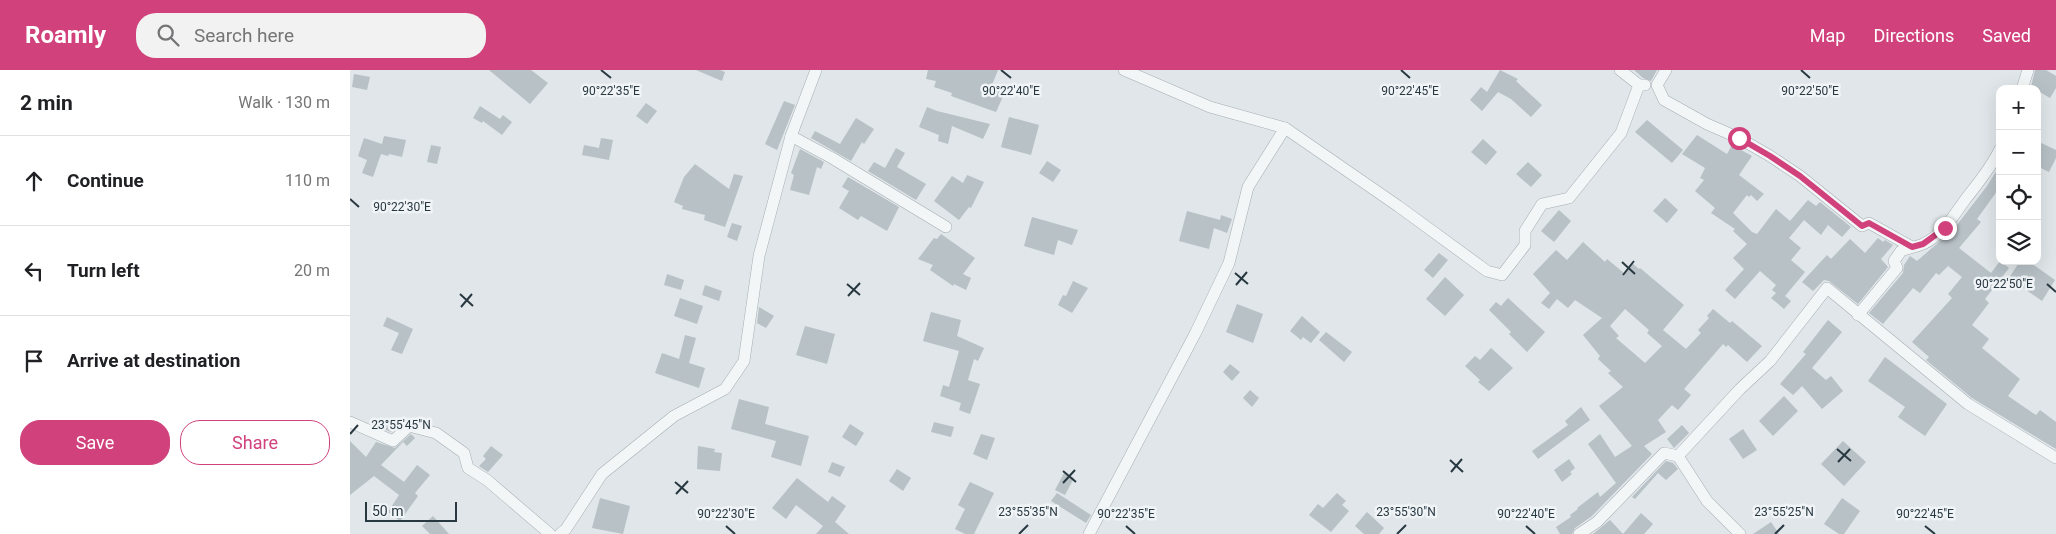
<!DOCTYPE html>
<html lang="en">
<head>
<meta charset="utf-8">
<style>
	body { margin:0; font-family:Roboto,sans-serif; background:#f2f2f2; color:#202124 }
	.controls { position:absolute; right:15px; top:15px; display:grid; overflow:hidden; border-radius:10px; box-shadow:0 5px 20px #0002 }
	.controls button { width:45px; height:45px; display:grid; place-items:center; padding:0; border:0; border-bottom:1px solid #e0e0e0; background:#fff; color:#202124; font:25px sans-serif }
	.scale { position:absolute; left:15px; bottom:12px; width:92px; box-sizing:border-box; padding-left:5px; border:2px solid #283841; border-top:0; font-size:14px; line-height:18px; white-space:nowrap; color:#283841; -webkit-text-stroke:4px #f0f4f7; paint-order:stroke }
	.stop { position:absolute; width:15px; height:15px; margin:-11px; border:4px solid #d1427d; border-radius:50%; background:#fff }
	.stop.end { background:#d1427d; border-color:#fff; box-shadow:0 1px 5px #0008 }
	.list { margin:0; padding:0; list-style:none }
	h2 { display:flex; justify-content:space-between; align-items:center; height:65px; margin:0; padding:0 20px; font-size:21px }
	h2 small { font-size:16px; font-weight:400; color:#757577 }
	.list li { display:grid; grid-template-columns:32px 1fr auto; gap:15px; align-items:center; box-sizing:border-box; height:90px; padding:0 20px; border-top:1px solid #e0e0e0 }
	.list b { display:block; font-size:19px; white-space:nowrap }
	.list em { font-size:16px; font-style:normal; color:#757577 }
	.actions { display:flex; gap:10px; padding:15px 20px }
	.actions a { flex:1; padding:11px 0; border:1px solid #d1427d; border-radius:20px; text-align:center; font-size:18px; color:#d1427d }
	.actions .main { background:#d1427d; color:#fff }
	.icon { flex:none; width:28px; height:28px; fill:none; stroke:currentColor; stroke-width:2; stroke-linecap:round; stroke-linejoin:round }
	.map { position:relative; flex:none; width:1706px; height:464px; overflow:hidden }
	header { display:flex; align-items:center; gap:30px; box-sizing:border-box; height:70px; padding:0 25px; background:#d1427d; color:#fff }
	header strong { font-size:24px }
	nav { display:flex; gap:28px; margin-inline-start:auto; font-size:18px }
	.search { width:350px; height:45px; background:#f2f2f2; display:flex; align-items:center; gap:12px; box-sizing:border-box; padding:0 18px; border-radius:20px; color:#757577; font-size:19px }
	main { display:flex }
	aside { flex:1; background:#fff }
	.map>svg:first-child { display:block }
	.building { fill:#b7c1c6; fill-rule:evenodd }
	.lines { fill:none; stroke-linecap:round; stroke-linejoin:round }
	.minor-casing { stroke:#a5aeb3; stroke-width:12 }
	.minor { stroke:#f3f6f7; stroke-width:11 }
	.route { stroke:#d1427d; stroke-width:6 }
	.ticks { fill:none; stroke:#283841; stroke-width:2 }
	.ticks-label { font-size:12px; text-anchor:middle; fill:#283841; stroke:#f0f4f7; stroke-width:5; stroke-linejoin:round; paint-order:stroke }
</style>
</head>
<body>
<header>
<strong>Roamly</strong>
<div class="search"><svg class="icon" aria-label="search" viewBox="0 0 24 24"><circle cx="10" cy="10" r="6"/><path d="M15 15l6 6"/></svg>Search here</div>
<nav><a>Map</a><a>Directions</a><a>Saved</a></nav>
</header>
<main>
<aside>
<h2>2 min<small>Walk · 130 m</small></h2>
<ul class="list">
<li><svg class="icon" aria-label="ahead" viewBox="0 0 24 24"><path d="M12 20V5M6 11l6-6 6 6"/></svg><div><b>Continue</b></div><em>110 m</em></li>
<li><svg class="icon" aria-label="left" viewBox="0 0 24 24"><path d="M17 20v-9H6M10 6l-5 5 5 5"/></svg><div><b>Turn left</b></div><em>20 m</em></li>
<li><svg class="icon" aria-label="arrive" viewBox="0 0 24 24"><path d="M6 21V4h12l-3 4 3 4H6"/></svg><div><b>Arrive at destination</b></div></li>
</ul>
<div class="actions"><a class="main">Save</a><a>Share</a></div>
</aside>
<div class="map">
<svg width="1706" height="464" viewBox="0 0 1706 464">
	<rect width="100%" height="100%" fill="#e0e6e9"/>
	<g class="building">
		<path d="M139,0H181L198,13L180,34Z"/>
		<path d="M346,0H370L375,2L372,11Z"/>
		<path d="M578,0H648L642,15L655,22L646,42L601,26L602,23L584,17L586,11L576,9Z"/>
		<path d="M1150,0L1168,9L1166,11L1192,35L1181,47L1161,29L1148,22L1132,41L1120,30L1131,17L1137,22Z"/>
		<path d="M1284,0H1307L1301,11L1293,8Z"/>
		<path d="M1685,0H1696L1706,6V18L1700,28L1681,17Z"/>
		<path d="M4,4L20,7L17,20L2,17Z"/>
		<path d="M434,31L445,35L427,80L415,74Z"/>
		<path d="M296,33L307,41L297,54L286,46Z"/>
		<path d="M130,36L150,49L153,45L162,52L152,65L133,51L132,53L123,48Z"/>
		<path d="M577,37L587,41L640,54L633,69L602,56L598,74L588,71L589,65L569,57Z"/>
		<path d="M659,47L689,55L681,85L651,77Z"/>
		<path d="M506,48L524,59L514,74L512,72L501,91L461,68L465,61L490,74Z"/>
		<path d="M1297,50L1333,80L1322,93L1285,62Z"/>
		<path d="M1347,65L1377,84L1382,75L1402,86L1389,105L1414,124L1407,131L1401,125L1399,127L1397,125L1383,143L1402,162L1407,164L1426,139L1440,151L1458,130L1466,136L1470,132L1501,157L1492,167L1478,155L1471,165L1454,150L1439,168L1451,178L1441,190L1455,202L1435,226L1441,231L1434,239L1421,228L1426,223L1422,220L1426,215L1410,201L1385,229L1375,220L1394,199L1383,188L1397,174L1383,161L1385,159L1361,143L1365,138L1345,121L1354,110L1350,108L1355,98L1332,84Z"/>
		<path d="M34,66L56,70L52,87L39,84L38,86L31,84L23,107L12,103L17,90L8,86L14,68L32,74Z"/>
		<path d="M251,68L263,70L259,90L232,85L234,75L249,78Z"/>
		<path d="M1133,69L1147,82L1136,95L1121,82Z"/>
		<path d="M1687,71L1706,80V88L1699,102L1687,96Z"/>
		<path d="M81,75L91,77L87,94L77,92Z"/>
		<path d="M546,78L555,83L547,97L576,114L566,130L518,101L524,92L535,98Z"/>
		<path d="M450,79L474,92L471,99L467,97L459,125L440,120L444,105L441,103Z"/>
		<path d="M697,91L711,100L703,112L689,103Z"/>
		<path d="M1178,92L1192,105L1181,117L1166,104Z"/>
		<path d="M345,94L379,119L384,104L393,106L375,157L354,150L355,145L332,139L333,136L324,132L334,107Z"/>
		<path d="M1650,95V117L1627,149L1631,152L1609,178L1641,203L1650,191L1659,198L1635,229L1639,233L1622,255L1639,269L1632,278L1670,309L1658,326L1686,345L1690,340L1706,352V379L1622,328L1576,290L1579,287L1562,272L1602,228L1598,224L1612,207L1598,196L1589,205L1586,203L1570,223L1563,218L1533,254L1519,243L1553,203L1554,195L1560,186L1567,191L1603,160L1637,116Z"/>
		<path d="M617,105L634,112L621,138L619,137L609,150L584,131L602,106L613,113Z"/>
		<path d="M498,107L549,137L537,161L511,146L508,150L489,138L499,121L492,117Z"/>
		<path d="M1315,128L1328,140L1317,153L1303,141Z"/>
		<path d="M1209,140L1221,151L1204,172L1191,161Z"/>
		<path d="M837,141L870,150L871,145L882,149L877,163L864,158L859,179L829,171Z"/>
		<path d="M682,147L728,160L722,175L708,170L704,185L674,176Z"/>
		<path d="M382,153L392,156L387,171L377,167Z"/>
		<path d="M591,164L625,188L613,204L621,208L616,220L604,214L603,216L580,200L583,195L568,189L584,168L587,169Z"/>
		<path d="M1528,168L1533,172L1535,170L1543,175L1531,189L1538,197L1508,234L1479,211L1474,210L1463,221L1452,212L1477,185L1481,189L1500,169L1515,183Z"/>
		<path d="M1233,172L1255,192L1257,189L1274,203L1282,193L1289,199L1290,198L1334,235L1313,260L1336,279L1351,263L1348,260L1359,248L1357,246L1363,239L1380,253L1382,251L1412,276L1397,292L1378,275L1376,277L1373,274L1334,319L1341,325L1328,340L1322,335L1308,350L1316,362L1294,376L1302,384L1242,446L1225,458L1222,464H1210L1206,457L1221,447L1220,445L1228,439L1227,438L1248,422L1250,427L1266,413L1238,374L1250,364L1265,387L1282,376L1249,336L1273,317L1258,303L1261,301L1248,289L1250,286L1233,265L1252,248L1225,230L1218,238L1207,229L1199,239L1191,233L1200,223L1183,204L1206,180L1217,190ZM1275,239L1299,260L1297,263L1312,276L1295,293L1266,268L1269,266L1260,256Z"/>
		<path d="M1089,183L1098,190L1083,208L1074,200Z"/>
		<path d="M1670,191H1678L1705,210L1692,231L1659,208Z"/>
		<path d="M317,204L334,210L331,220L314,215Z"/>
		<path d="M1095,207L1114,225L1095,246L1076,229Z"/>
		<path d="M723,211L738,218L722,243L708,235L713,225L716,226Z"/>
		<path d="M355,215L372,221L369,231L352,225Z"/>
		<path d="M330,228L353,236L347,254L324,246Z"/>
		<path d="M1158,228L1195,262L1177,282L1159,264L1161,262L1139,240L1146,232L1151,236Z"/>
		<path d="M887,234L913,244L903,273L876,262Z"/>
		<path d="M409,237L424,246L416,258L407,253Z"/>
		<path d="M581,242L611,250L607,266L634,278L628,291L624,289L618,310L630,314L620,344L609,340L611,333L590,326L593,315L599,317L609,281L573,271Z"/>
		<path d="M952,246L970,262L961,273L953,267L951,270L940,261Z"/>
		<path d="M37,247L63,259L52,284L41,280L49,263L33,256Z"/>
		<path d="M1478,250L1492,262L1462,298L1476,310L1481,306L1493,321L1472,339L1452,316L1443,325L1430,314L1456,284L1453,282Z"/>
		<path d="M455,256L485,264L477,294L446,285Z"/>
		<path d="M976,262L1002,282L994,292L969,270Z"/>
		<path d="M335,265L346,268L339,293L355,298L349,318L305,303L312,283L329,289Z"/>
		<path d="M1141,278L1163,298L1139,321L1128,312L1130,310L1115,296L1125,286L1130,290Z"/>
		<path d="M1535,287L1597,334L1575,366L1548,347L1555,337L1518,311Z"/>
		<path d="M880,294L890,302L882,311L873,302Z"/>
		<path d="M900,320L909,328L902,337L893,328Z"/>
		<path d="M1434,326L1448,341L1423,366L1409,351Z"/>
		<path d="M389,329L419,337L415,354L459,366L451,396L421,387L426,371L381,359Z"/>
		<path d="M1231,337L1240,350L1188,389L1182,381L1218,355L1215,351Z"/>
		<path d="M34,348L48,356L41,362L29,357Z"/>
		<path d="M584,352L604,357L601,367L581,362Z"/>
		<path d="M500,354L514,363L506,376L492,367Z"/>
		<path d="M1332,355L1339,363L1324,378L1317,369Z"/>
		<path d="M1393,359L1407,380L1393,389L1379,369Z"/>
		<path d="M61,364L65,368L57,376L53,372L31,395L54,412L67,395L80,405L65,423L68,426L50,451L38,442L49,425L24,406L0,425V371L16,387L26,372L45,378Z"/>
		<path d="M631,364L645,368L637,390L623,384Z"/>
		<path d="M1493,371L1516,392L1494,416L1471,394Z"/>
		<path d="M141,376L153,385L138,402L129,396L136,389L133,386Z"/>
		<path d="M348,376L365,379L364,382L372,383L370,401L347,399Z"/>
		<path d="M1219,389L1225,398L1220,402L1222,404L1212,412L1204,400Z"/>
		<path d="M1316,391L1323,393L1328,399L1316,410L1308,403L1285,429L1282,427Z"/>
		<path d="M482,392L495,397L490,407L478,402Z"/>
		<path d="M547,399L561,408L553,421L539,411Z"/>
		<path d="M714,403L724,408L715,425L705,420Z"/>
		<path d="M447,408L478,432L482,426L496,436L485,452L499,464H466L473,456L446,435L436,449L422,438Z"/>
		<path d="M620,412L644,423L624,464H615L605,459L615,439L608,435Z"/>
		<path d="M707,423L741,445L736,453L701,431Z"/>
		<path d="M987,423L996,431L992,435L999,441L981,462L959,445L968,434L973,438Z"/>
		<path d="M250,428L280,436L273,464L242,458Z"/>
		<path d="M1492,428L1510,441L1494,464H1489L1474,454Z"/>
		<path d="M1017,442L1034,458L1029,464H1014L1005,456Z"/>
		<path d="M1291,443L1303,454L1294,464H1243L1260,450L1273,464Z"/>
		<path d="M83,446L99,464H80L72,456Z"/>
		<path d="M1421,452L1429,464H1403Z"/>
	</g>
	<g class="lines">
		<defs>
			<g id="minor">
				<path d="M1270,0L1289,15H1295"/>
				<path d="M1316,0L1307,15L1314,30L1357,54L1389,68L1420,86L1450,106L1512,156L1519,153L1562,177"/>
				<path d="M1672,19L1678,0"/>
				<path d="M935,58L1048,136L1137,201L1152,205L1175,175V161L1192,134L1219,128L1271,63L1289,15"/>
				<path d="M441,66L482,88L596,157"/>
				<path d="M1508,245L1547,198L1544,191L1551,181C1558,178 1566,177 1573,174C1593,165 1603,146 1615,130C1628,113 1641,98 1650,79"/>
				<path d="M0,352L43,371L59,356L86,363L114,383L118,398L137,410L200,464"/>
				<path d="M1328,386L1357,431L1390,464"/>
				<path d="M210,464L216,459L252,404L324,346L375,319L394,291L409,186L441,66L466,0"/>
				<path d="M739,464L845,264L879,193L898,117L935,58L860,37L774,0"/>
				<path d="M1229,464L1247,452L1314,383L1328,386L1390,319L1420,291L1477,218L1618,334L1706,388"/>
			</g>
		</defs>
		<use href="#minor" class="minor-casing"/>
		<use href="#minor" class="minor"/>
	</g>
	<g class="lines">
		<path class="route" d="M1389,68L1420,86L1450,106L1512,156L1519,153L1562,177L1573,174L1595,158"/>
	</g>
	<path class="ticks" d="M251,0L261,8M651,0L661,8M1051,0L1060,8M1451,0L1460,8M0,129L9,137M1272,192L1285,204M885,203L898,214M1273,205L1284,191M497,214L510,225M1697,214L1706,222M886,215L897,202M110,224L123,236M498,226L510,213M111,237L122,224M0,364L8,355M1487,379L1501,391M1100,390L1113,402M1488,392L1500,379M713,401L726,412M1101,402L1112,389M325,412L338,423M713,413L725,400M326,424L338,411M376,456L385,464M776,456L785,464M1176,456L1185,464M1575,456L1585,464M669,464L678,455M1047,464L1056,455M1425,464L1434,455"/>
	<g class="ticks-label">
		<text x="1460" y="25">90°22'50"E</text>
		<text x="261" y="25">90°22'35"E</text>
		<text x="661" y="25">90°22'40"E</text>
		<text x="1060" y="25">90°22'45"E</text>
		<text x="52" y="141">90°22'30"E</text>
		<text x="1654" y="218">90°22'50"E</text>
		<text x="51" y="359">23°55'45"N</text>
		<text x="678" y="446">23°55'35"N</text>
		<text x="1056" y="446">23°55'30"N</text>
		<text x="1434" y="446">23°55'25"N</text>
		<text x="376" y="448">90°22'30"E</text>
		<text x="776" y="448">90°22'35"E</text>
		<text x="1176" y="448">90°22'40"E</text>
		<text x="1575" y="448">90°22'45"E</text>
	</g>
</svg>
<div class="controls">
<button>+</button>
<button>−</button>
<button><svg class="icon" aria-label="locate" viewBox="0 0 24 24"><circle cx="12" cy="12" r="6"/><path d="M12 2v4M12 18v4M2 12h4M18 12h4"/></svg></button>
<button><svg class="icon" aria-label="layers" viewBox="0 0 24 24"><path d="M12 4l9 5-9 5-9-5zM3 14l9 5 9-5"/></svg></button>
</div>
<div class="scale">50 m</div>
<div class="stop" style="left:1389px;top:68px"></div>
<div class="stop end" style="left:1595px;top:158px"></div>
</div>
</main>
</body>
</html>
